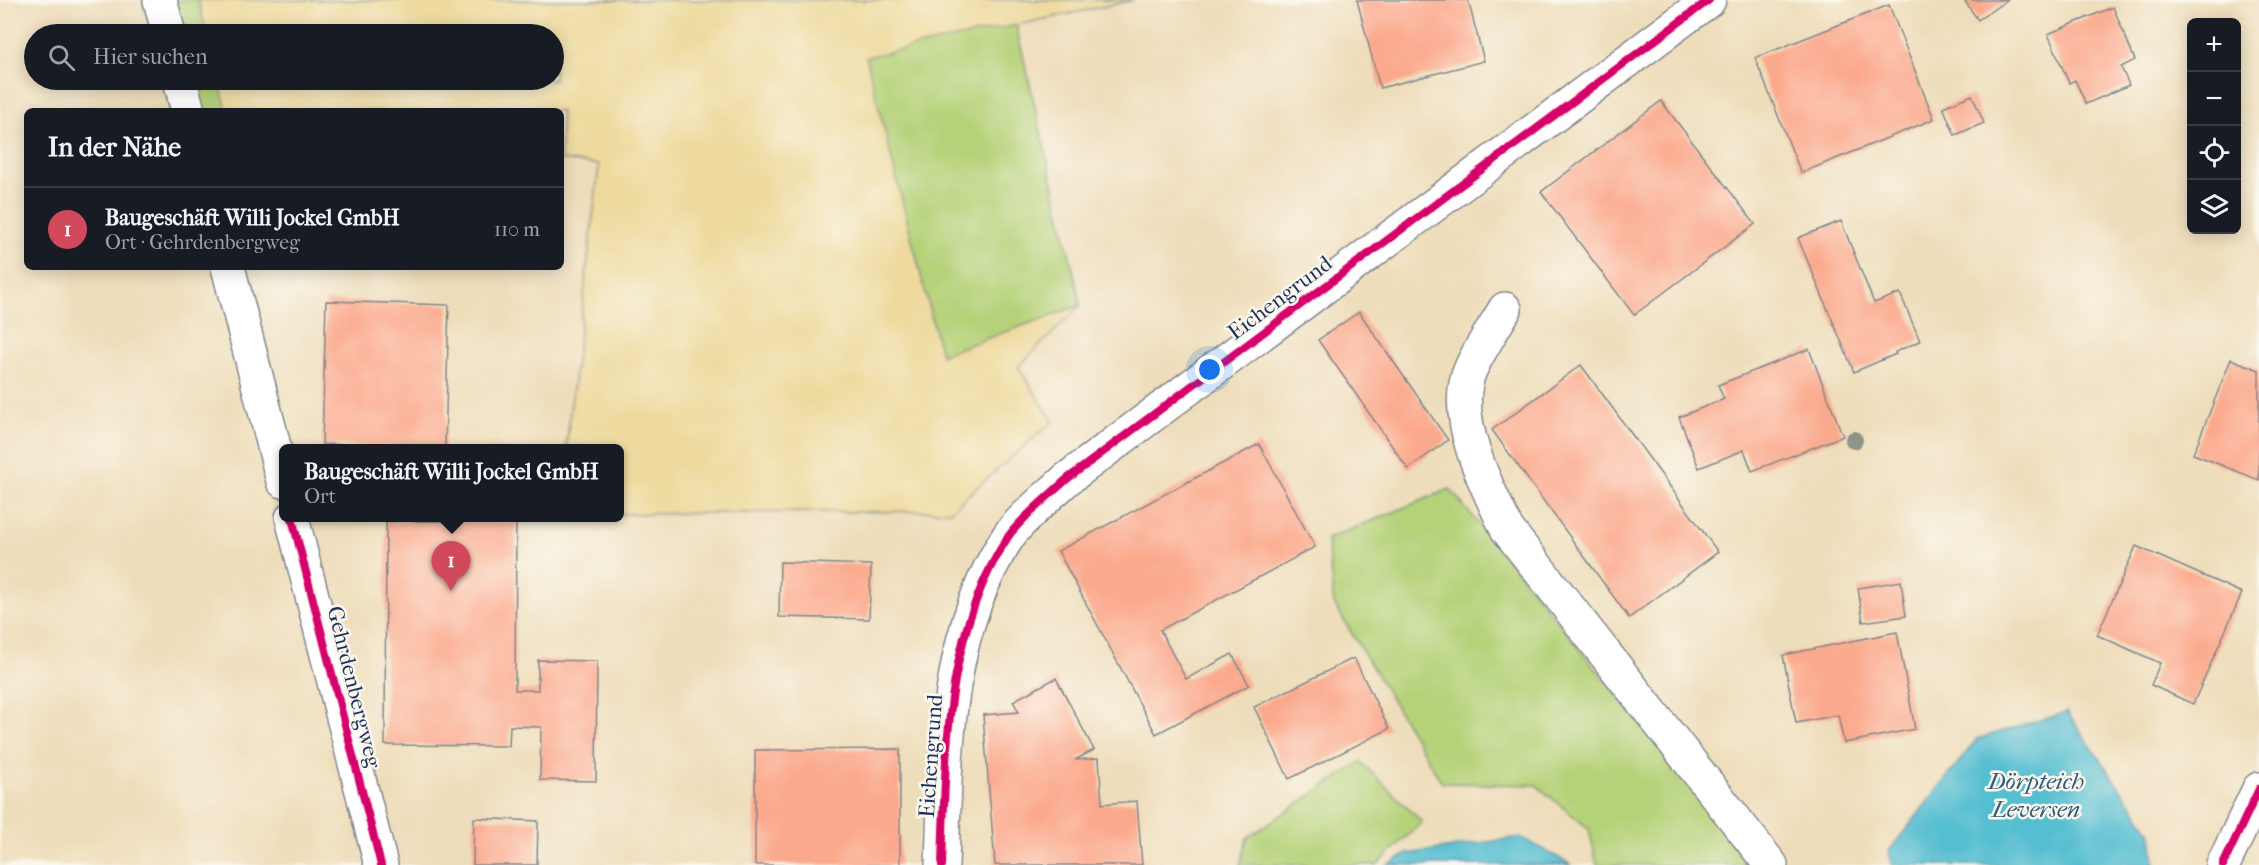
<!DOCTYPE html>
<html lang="de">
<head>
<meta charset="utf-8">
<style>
	body { margin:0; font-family:"IM FELL French Canon",serif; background:#20242c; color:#f1f3f6 }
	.controls { position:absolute; right:18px; top:18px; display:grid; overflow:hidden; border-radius:9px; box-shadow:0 3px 15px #0003 }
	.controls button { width:54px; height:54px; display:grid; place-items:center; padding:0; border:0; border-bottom:2px solid #363941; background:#171b24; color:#f1f3f6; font:30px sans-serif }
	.you { position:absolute; left:1210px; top:370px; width:21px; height:21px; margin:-15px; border:4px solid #fff; border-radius:50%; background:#1a73e8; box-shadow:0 0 0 9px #1a73e833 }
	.badge { display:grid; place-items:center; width:39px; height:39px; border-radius:50%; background:#d1495b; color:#fff; font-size:20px; font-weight:700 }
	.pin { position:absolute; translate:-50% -50px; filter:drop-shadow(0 2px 3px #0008) }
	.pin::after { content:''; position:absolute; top:32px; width:21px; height:18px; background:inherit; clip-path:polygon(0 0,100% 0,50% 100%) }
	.popup { position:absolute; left:279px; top:444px; width:345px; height:78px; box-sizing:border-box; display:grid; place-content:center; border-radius:9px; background:#171b24; filter:drop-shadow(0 2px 4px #0005); font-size:20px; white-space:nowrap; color:#9ea1a6 }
	.popup b { font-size:22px; color:#f1f3f6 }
	.popup::after { content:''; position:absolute; left:50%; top:100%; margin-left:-12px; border:12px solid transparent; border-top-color:#171b24 }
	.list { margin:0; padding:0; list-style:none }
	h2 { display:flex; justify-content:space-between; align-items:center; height:78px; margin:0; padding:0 24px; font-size:26px }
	h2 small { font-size:20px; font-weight:400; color:#9ea1a6 }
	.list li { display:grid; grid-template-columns:39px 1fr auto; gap:18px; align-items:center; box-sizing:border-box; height:84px; padding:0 24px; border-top:2px solid #363941 }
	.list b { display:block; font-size:22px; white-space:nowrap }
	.list p { margin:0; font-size:20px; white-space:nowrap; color:#9ea1a6 }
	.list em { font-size:20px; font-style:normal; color:#9ea1a6 }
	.icon { flex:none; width:33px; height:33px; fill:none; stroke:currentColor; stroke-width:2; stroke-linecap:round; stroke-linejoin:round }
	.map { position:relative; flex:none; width:2259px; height:865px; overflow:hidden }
	.search { position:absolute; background:#171b24; box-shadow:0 3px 15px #0003; left:24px; top:24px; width:540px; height:66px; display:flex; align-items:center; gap:15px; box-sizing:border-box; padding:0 21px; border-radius:33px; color:#9ea1a6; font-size:22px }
	.panel { position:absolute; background:#171b24; box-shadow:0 3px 15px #0003; left:24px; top:108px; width:540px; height:162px; border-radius:9px }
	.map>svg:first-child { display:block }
	.green { fill:#b5d279; stroke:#68806c; stroke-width:1.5 }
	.sand { fill:#eeda9e; stroke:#84847e; stroke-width:1.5 }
	.water { fill:#55bed1; stroke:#387698; stroke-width:1.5 }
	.building { fill:#fba98c }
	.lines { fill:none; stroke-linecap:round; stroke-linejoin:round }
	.minor-casing { stroke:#84868c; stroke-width:36 }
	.minor { stroke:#fff; stroke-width:33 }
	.cycleway-casing { stroke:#fbf7ec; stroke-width:11 }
	.cycleway { stroke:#d6006c; stroke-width:8 }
	.tree { fill:#8f948b }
	.labels { text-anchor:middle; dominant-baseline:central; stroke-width:5; stroke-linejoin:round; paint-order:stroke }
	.street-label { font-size:22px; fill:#1b2f5e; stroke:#fbf7ec }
	.water-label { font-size:24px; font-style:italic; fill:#2c5a80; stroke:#fbf7ec }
</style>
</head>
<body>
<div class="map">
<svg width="2259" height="865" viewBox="0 0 2259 865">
	<rect width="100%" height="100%" fill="#fbf7ec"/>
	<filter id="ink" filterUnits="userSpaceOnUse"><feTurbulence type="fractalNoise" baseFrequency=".0167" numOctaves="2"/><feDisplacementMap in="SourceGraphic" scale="12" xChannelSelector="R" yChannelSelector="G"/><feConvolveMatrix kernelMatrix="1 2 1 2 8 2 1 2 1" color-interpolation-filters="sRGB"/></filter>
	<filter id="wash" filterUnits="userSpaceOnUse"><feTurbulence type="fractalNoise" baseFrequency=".008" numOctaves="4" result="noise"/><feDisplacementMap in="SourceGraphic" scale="24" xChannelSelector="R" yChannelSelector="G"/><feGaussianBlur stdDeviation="1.35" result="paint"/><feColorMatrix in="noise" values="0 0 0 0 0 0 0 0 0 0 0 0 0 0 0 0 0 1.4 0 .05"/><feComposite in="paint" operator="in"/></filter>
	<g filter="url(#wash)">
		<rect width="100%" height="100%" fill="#eeddba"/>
		<g class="green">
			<path d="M143,0H1134L1016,25L1081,305L941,355L866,58L561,111H171L163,80H554V34H152Z"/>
			<path d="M1450,489L1755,865H1597L1589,829L1536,785L1442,783L1334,604L1327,539Z"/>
			<path d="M1361,762L1422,822L1377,865H1240L1247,838Z"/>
		</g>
		<path class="sand" d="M198,0H1134L866,57L941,355L1081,305L1018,367L1053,421L950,511L619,514V448H566L599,165L561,160V111H227L219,80H554V34H207Z"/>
		<g class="water">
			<path d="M2067,712L2152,834L2155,865H1892L1889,851L1977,739Z"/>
			<path d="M1520,837L1572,865H1388L1407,854Z"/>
		</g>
		<g id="blocks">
			<g class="building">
				<path d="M1357,0H1468L1484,61L1380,88Z"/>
				<path d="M1964,0H2007L1978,20Z"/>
				<path d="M1889,5L1934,119L1801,173L1755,58Z"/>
				<path d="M2113,7L2135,60L2121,67L2129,85L2086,104L2075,80L2069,83L2048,34Z"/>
				<path d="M1972,95L1984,123L1955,135L1943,107Z"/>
				<path d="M1661,101L1755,224L1634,315L1541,192Z"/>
				<path d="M1841,221L1874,303L1900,293L1920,341L1895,352L1896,354L1854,372L1798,238Z"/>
				<path d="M326,301L449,305L445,448L322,444Z"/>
				<path d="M1359,312L1448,440L1408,469L1318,340Z"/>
				<path d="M1809,349L1843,436L1752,471L1744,450L1699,468L1679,417L1724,399L1718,385Z"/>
				<path d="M2231,359L2259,370V480L2193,454Z"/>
				<path d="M1581,365L1718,552L1629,618L1492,430Z"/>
				<path d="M1259,444L1315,547L1160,630L1186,679L1232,654L1249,685L1156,734L1058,551Z"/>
				<path d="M386,521L516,522L515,690H538V660L597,661L596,781L540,780L541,727L510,726L509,746L385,745Z"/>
				<path d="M2136,546L2242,593L2193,704L2151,685L2160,663L2097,635Z"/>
				<path d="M780,562L871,565L869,619L779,617Z"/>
				<path d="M1901,581L1906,616L1863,622L1858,588Z"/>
				<path d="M1897,632L1915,729L1844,743L1838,715L1796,723L1783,655Z"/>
				<path d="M1354,658L1389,729L1289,779L1254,707Z"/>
				<path d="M1056,678L1094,750L1075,760L1099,758L1102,804L1137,801L1142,865H995L983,715L1019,712L1013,701Z"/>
				<path d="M900,749V865H755V750Z"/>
				<path d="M474,818L538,821L537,865H473Z"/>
			</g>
		</g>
	</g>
	<g filter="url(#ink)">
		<use href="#blocks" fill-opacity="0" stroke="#84868c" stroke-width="1.5"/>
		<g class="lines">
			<defs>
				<g id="minor">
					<path d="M160,0L169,34"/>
					<path d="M180,80L188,111"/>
					<path d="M228,267L283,481"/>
					<path d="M1505,309C1495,326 1471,362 1467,379C1455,426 1487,487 1507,529L1771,865"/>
					<path d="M292,518L381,865"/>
					<path d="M942,865C946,753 944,634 1008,537C1019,520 1051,494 1067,479L1709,0"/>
					<path d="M2223,865L2259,789"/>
				</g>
			</defs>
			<use href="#minor" class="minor-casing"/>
			<use href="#minor" class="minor"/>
			<defs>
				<g id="cycleway">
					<path d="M292,518L381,865"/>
					<path d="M942,865C946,753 944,634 1008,537C1019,520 1051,494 1067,479L1709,0"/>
					<path d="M2223,865L2259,789"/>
				</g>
			</defs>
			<use href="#cycleway" class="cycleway-casing"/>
			<use href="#cycleway" class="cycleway"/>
		</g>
		<circle class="tree" cx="1854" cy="440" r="9"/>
	</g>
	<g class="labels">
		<g class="street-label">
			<text transform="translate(1280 298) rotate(-37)">Eichengrund</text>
			<text transform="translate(354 687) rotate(76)">Gehrdenbergweg</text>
			<text transform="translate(931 756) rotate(-86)">Eichengrund</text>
		</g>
		<g class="water-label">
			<text x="2036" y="781">Dörpteich<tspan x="2036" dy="28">Leversen</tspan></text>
		</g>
	</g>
</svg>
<div class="controls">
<button>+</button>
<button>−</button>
<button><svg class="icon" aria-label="locate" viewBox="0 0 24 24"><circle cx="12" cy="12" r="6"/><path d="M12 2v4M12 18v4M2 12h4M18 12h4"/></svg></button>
<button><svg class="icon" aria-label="layers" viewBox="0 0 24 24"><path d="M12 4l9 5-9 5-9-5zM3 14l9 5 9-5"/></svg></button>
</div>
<div class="you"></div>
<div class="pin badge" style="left:451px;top:591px">1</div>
<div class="popup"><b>Baugeschäft Willi Jockel GmbH</b>Ort</div>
<div class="search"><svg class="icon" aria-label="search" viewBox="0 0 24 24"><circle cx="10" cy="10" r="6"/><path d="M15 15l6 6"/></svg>Hier suchen</div>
<section class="panel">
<h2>In der Nähe<small></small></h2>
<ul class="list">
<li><span class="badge">1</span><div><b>Baugeschäft Willi Jockel GmbH</b><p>Ort · Gehrdenbergweg</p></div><em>110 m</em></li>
</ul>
</section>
</div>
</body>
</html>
